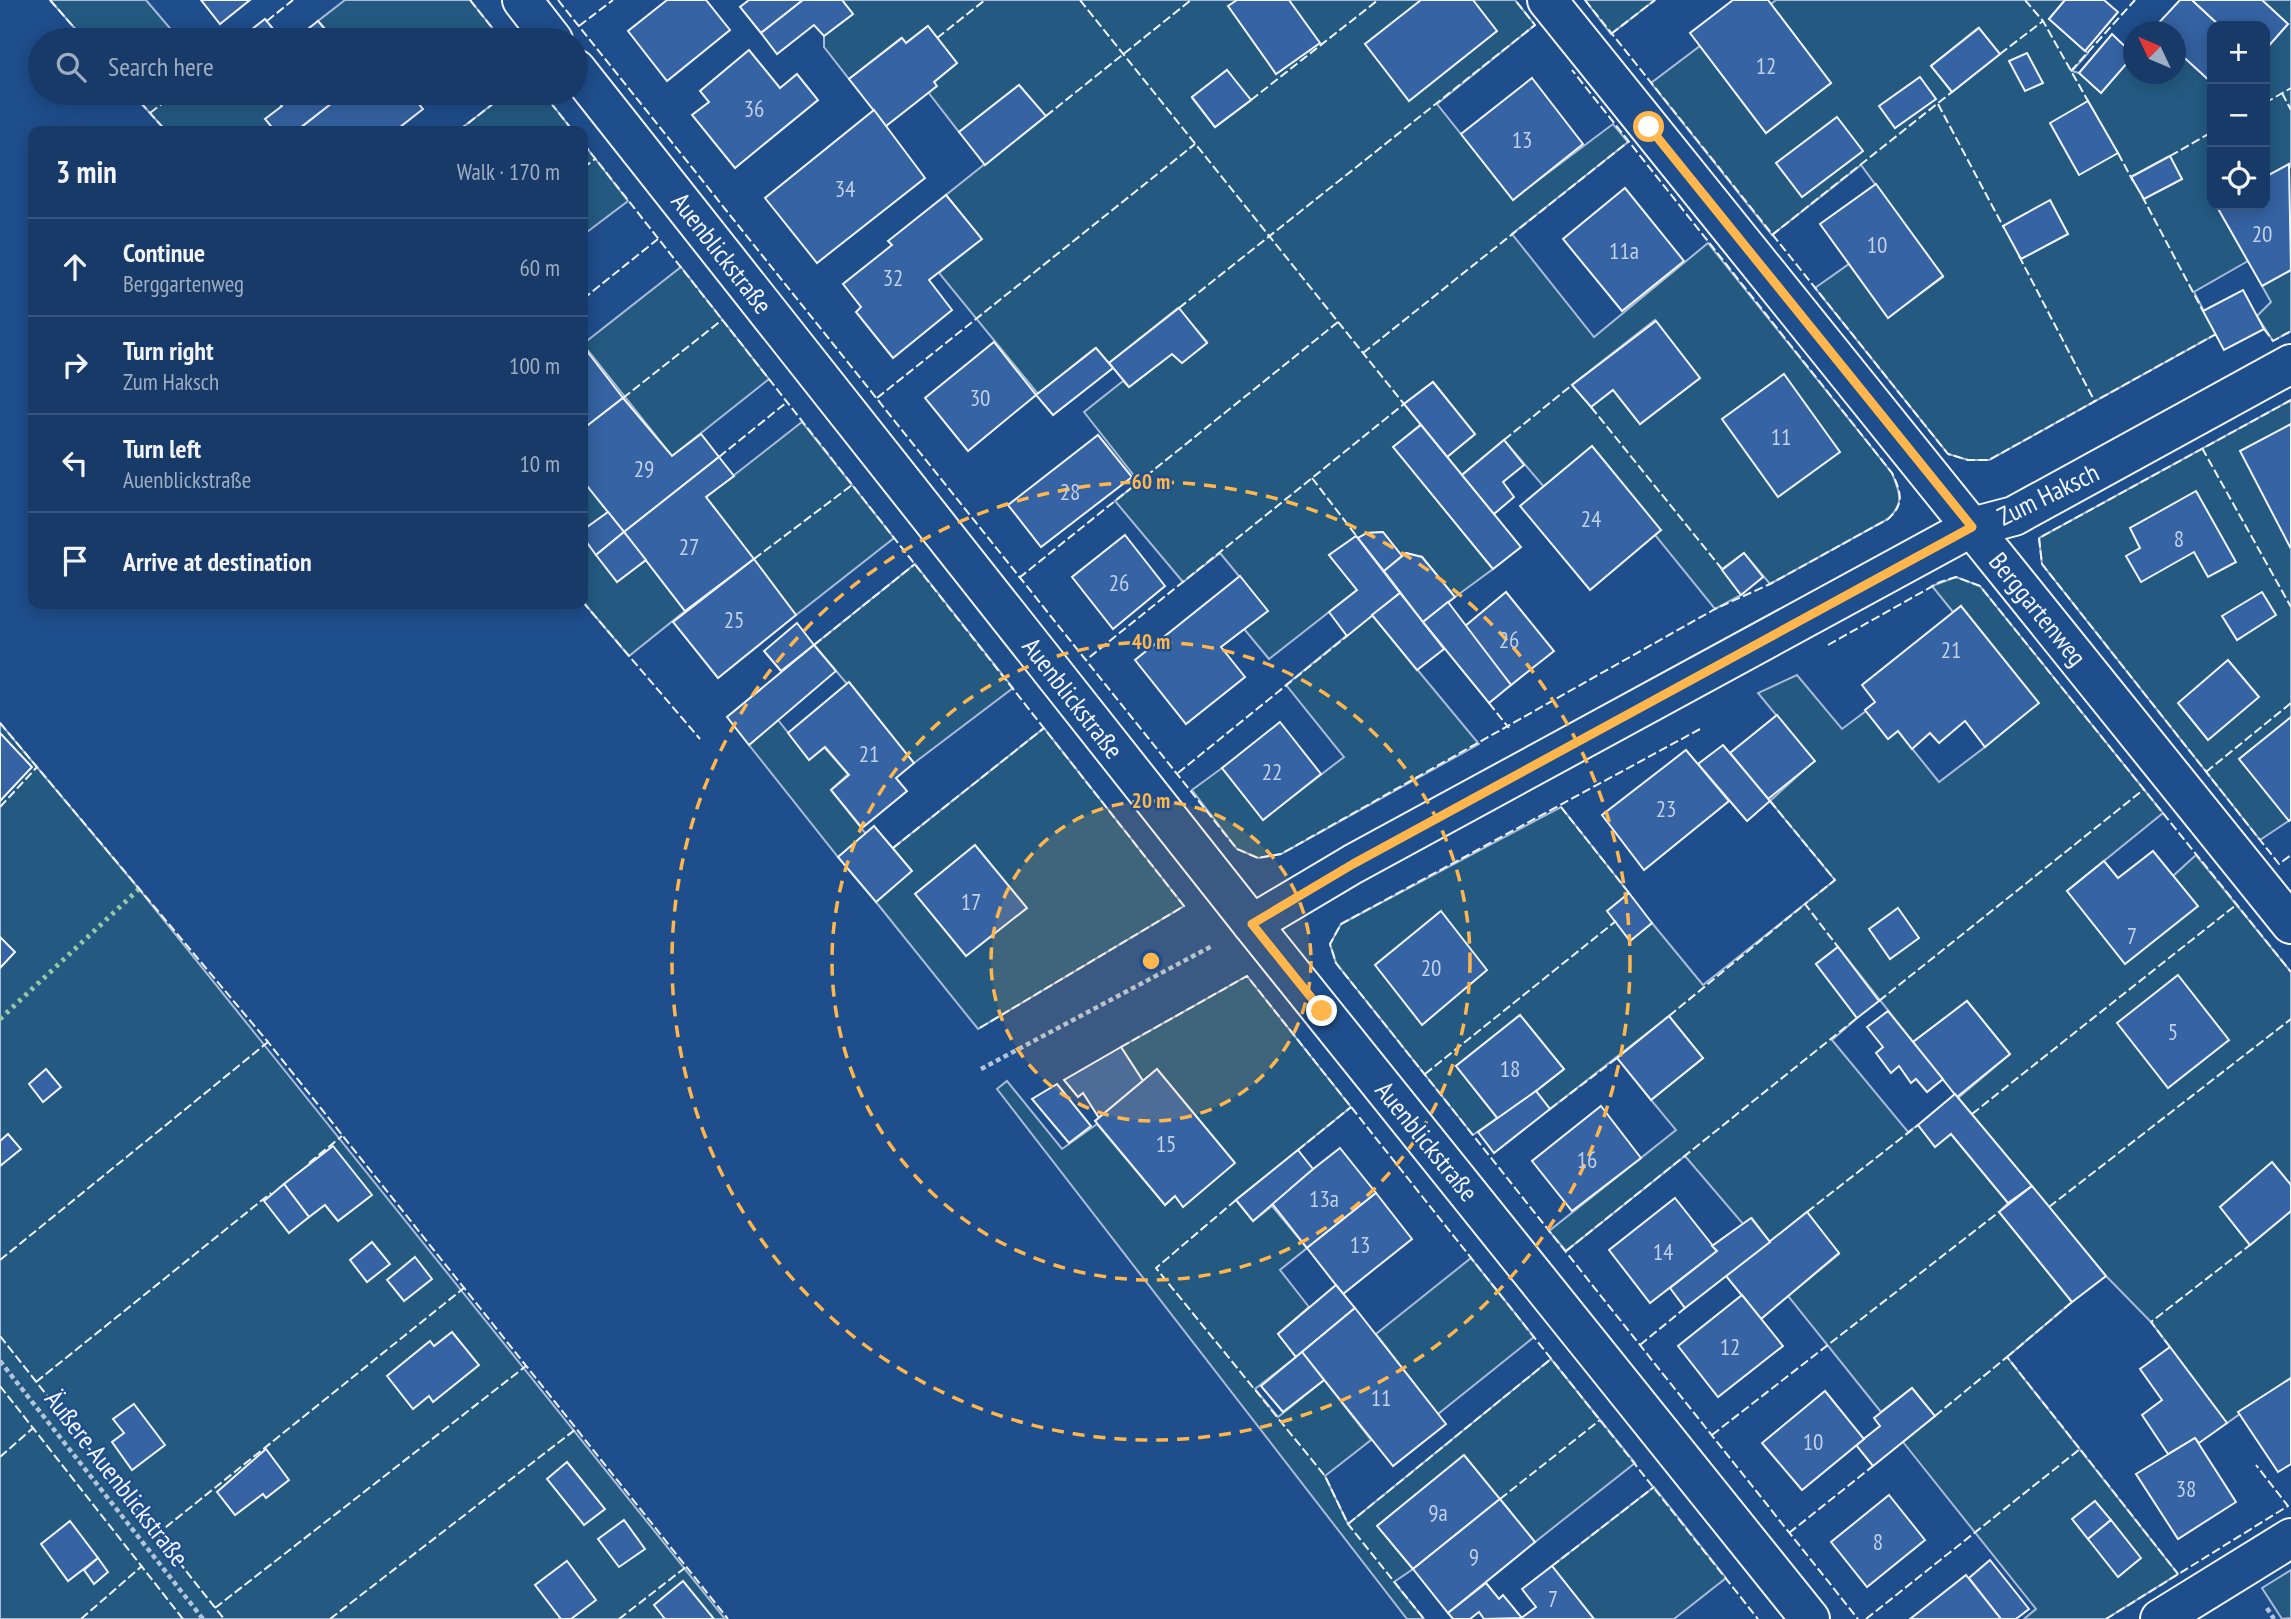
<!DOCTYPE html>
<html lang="en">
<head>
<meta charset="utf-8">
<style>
	body { margin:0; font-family:"PT Sans Narrow",sans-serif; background:#244571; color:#f1f3f6 }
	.controls { position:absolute; right:21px; top:21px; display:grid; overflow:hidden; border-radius:14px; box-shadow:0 4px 18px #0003 }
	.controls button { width:63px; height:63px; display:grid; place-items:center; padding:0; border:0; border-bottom:2px solid #36547d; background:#173a69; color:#f1f3f6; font:35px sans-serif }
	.compass { position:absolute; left:2123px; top:21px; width:63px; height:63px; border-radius:50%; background:#173a69; box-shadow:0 4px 18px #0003; rotate:314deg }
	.stop { position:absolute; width:21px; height:21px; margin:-16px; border:5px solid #ffb74d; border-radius:50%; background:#fff }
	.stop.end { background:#ffb74d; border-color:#fff; box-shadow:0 2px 7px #0008 }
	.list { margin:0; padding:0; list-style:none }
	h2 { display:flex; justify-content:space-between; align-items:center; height:91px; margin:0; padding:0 28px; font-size:30px }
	h2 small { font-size:23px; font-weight:400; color:#9eadc0 }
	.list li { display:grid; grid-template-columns:46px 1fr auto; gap:21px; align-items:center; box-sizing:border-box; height:98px; padding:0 28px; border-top:2px solid #36547d }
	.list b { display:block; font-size:26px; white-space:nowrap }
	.list p { margin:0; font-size:23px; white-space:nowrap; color:#9eadc0 }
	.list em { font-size:23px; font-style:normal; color:#9eadc0 }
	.icon { flex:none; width:38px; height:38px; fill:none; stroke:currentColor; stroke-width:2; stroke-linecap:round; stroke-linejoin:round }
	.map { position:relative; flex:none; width:2291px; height:1619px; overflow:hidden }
	.search { position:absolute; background:#173a69; box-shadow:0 4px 18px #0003; left:28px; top:28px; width:560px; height:77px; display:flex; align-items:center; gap:18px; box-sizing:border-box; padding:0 24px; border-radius:38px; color:#9eadc0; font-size:26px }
	.panel { position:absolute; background:#173a69; box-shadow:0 4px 18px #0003; left:28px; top:126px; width:560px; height:483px; border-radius:14px }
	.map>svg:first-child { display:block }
	.green { fill:#245a82; stroke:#a8bbd7; stroke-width:2; fill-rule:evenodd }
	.building { fill:#3563a3; stroke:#f2f6ff; stroke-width:2 }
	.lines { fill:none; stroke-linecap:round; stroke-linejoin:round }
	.street-casing { stroke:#f2f6ff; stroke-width:42 }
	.path { stroke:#b3c4dc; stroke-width:4.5; stroke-dasharray:5 3.5; stroke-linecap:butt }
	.street { stroke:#1f4e8c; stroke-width:38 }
	.hedge { stroke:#97c8a6; stroke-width:5; stroke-dasharray:3.5 5; stroke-linecap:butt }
	.fence { stroke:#f2f6ff; stroke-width:2; stroke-dasharray:9 3.5; stroke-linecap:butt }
	.route { stroke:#ffb74d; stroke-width:9 }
	.ring { fill:none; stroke:#ffb74d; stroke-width:3.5; stroke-dasharray:12 9 }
	.labels { text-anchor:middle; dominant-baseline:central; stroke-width:5; stroke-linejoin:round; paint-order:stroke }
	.number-label { font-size:23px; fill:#c3d1e8 }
	.street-label { font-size:26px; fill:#f2f6ff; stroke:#1f4e8c }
	.centre { fill:#ffb74d; stroke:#1f4e8c; stroke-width:3.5 }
	.ring-label { font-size:21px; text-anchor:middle; font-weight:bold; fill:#ffb74d; stroke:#1f4e8c; stroke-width:5; stroke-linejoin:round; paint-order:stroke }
</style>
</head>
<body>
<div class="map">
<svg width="2291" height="1619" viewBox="0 0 2291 1619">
	<rect width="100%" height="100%" fill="#1f4e8c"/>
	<g class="green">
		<path d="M50,0H146L180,40H85Z"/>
		<path d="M345,0H470L502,40H335L318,21Z"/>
		<path d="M842,0H1515L1535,25L1437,104L1513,199L1613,124L1628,142L1512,234L1594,337L1708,243L1892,473C1900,493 1905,503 1888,519L1770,584L1744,553L1722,569L1741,595L1715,609L1655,535L1661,530L1544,487L1504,440L1462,475L1447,457L1475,434L1433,382L1404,404L1421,424L1394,447L1493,569L1455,597L1422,557L1406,553L1402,556L1383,532L1367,533L1358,538L1356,536L1329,555L1357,590L1269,659L1244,629L1267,610L1220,553L1183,582L1115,501L1139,482L1084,412L1123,381L1129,387L1172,354L1182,363L1207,342L1178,308L1109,363L1095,348L1038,394L939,273L981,239L946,195L1045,116L1019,85L959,132L928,92L934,82L957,63L928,26L906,43L901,38L849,79L824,47V36L853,14ZM1227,70L1250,101L1215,127L1192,98ZM1655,320L1700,378L1640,424L1613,390L1591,407L1572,385Z"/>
		<path d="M1585,0H1655L1611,34Z"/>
		<path d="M1776,0H2065L2049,19L2088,53L2072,71L2079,73L2101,92L2133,55L2134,74H2176V50L2212,83V205H2216L2248,261L2194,292L2216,334L1989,460H1968L1948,454L1815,288L1849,264L1888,317L1943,277L1861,165L1772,235L1651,83L1700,46L1766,133L1831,83L1771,4ZM1978,28L2000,54L1952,92L1931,66ZM2088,101L2117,153L2079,174L2051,124ZM2169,156L2182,179L2144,199L2131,177ZM2050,201L2068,234L2021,259L2004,226Z"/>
		<path d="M2262,0H2291V167L2289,164L2265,177V50L2288,24Z"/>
		<path d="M132,93H271L282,106L266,119L275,131H166Z"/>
		<path d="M507,93H543L573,131H458Z"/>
		<path d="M583,143L628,201L583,235Z"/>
		<path d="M681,267L769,379L672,456L583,344Z"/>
		<path d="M2291,270V331L2273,341L2257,316L2271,302L2262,286Z"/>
		<path d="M2291,400V717L2240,759L2290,820L2260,840L2042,564L2039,538Z"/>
		<path d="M802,422L894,538L796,615L706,497Z"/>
		<path d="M583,480L608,512L583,530Z"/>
		<path d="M583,537L617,581L646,560L685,611L629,656L583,602Z"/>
		<path d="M915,564L1013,688L914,763L814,645Z"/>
		<path d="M1956,577L1980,586L2163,813L2067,891L2125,963L2173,876L2196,855L2291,972V1185L2272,1163L2220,1207L2250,1245L2291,1211V1378L2227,1423L2151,1322L2106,1276L1958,1098L2010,1054L1967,1001L1913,1042L1838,947L1816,964L1857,1018L1832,1040L1908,1132L1918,1125L1935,1146L1951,1134L2008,1203L1999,1212L2072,1302L2007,1357L2178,1574L2106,1619H2024L2036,1609L1903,1442L1934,1416L1912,1388L1881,1412L1788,1296L1839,1254L1807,1212L1770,1242L1752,1218L1743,1224L1685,1156L1566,1251L1549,1231L1676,1130L1651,1100L1703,1058L1669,1016L1550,1109L1536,1091L1564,1069L1520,1015L1456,1066L1497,1118L1473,1135L1336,963L1330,944L1341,924L1561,807L1629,893L1631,940L1652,923L1703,985L1835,880L1770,801L1814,761L1758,693L1797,675L1842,729L1866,711L1888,738L1898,731L1939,782L1985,747L1961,606L1953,612L1932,586Z"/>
		<path d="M1372,615L1479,744L1281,854L1258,858L1237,849L1192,790L1222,768L1263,819L1344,757L1286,685Z"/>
		<path d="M778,720L809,759L824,747L848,774L831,790L866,834L838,857L749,745Z"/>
		<path d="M0,723L139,889L725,1619H0Z"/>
		<path d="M1044,728L1184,906L978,1029L876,902L911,871L893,848Z"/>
		<path d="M1247,976L1351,1107L1236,1200L1253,1221L1272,1206L1307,1248L1280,1270L1309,1307L1278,1334L1296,1357L1255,1389L1278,1417L1324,1380L1371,1440L1325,1476L1348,1524L1551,1359L1635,1463L1535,1542L1464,1456L1378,1526L1413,1569L1394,1582L1424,1619H1407L997,1089L1007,1081L1062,1149L1097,1124L1165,1205L1175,1196L1183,1206L1143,1081L1121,1047Z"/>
		<path d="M1471,1258L1534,1337L1438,1414L1376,1334Z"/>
		<path d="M1654,1487L1726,1578L1674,1619H1594L1552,1566Z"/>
		<path d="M2291,1570V1618L2282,1619L2262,1588Z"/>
	</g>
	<g class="building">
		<path d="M201,0H250L220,24Z"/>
		<path d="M667,0H706L730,30L667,81L628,31Z"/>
		<path d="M749,0H803L761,33L740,7Z"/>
		<path d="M803,0H842L853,14L824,36L814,25L777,54L761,33Z"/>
		<path d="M1237,0H1289L1320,43L1276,74L1228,6Z"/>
		<path d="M1421,0H1473L1497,31L1409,101L1365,44Z"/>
		<path d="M1733,0H1768L1831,83L1766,133L1690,33Z"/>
		<path d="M2065,0H2104L2118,12L2085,51L2049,19Z"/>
		<path d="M2180,0H2192L2220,26H2212V83L2176,50V32L2153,29Z"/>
		<path d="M2192,0H2262L2288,24L2265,50V26H2220Z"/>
		<path d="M265,19L282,40H238Z"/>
		<path d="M318,21L334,40H294Z"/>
		<path d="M928,26L957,63L934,82L937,86L886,126L849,79L902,38L906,43Z"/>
		<path d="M1979,28L2000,54L1952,92L1931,66Z"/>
		<path d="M2112,34L2134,55L2101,93L2079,73Z"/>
		<path d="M749,50L780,88L797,74L818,100L735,168L692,115L709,102L700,91Z"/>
		<path d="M2027,53L2043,83L2025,91L2009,61Z"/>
		<path d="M1227,70L1251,100L1215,127L1192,97Z"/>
		<path d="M1920,77L1936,99L1895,128L1879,106Z"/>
		<path d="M1532,78L1583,144L1513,200L1461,134Z"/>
		<path d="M1019,85L1046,116L985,165L959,132Z"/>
		<path d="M271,93H345L296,131H275L265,119L282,106Z"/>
		<path d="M345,93H410L423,109L395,131L299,129Z"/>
		<path d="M2088,101L2118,153L2079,175L2050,123Z"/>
		<path d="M874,110L925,178L817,263L765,198Z"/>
		<path d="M1837,117L1863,151L1802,197L1776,163Z"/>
		<path d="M2170,156L2182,179L2144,199L2131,177Z"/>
		<path d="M2289,164L2291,270L2262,286L2216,205H2265V177Z"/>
		<path d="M1876,184L1943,276L1888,318L1820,224Z"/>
		<path d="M1625,188L1684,261L1622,311L1563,239Z"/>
		<path d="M946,195L982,239L929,280L952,310L893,358L856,312L861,307L843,284L892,245L888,241Z"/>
		<path d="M2050,200L2068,234L2021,259L2003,226Z"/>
		<path d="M2243,290L2264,329L2224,350L2203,311Z"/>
		<path d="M1179,308L1207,343L1182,363L1172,354L1129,387L1109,363Z"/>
		<path d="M1656,321L1700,378L1640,424L1613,390L1591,407L1572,385Z"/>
		<path d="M994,342L1036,395L968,451L925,398Z"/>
		<path d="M583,346L623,398L583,429Z"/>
		<path d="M1096,348L1113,368L1053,415L1036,395Z"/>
		<path d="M1784,374L1840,452L1778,497L1722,419Z"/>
		<path d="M1433,382L1475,434L1447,457L1404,404Z"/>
		<path d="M623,398L672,456L701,434L719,457L624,532L583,481V429Z"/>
		<path d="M2291,424V546L2290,547L2240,451Z"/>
		<path d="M1421,425L1521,547L1493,569L1393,447Z"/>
		<path d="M1098,435L1132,477L1041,547L1008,505Z"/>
		<path d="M1504,440L1524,465L1503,482L1514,497L1494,514L1462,475Z"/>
		<path d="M1592,446L1661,530L1590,590L1520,506Z"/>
		<path d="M719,457L734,476L706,497L754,559L685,611L624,532Z"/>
		<path d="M2196,491L2236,562L2208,577L2194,552L2141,582L2126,556L2140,548L2130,528Z"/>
		<path d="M608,512L624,532L596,555L583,537V530Z"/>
		<path d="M624,532L646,560L617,582L596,555Z"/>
		<path d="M1383,532L1402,556L1384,571L1358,538L1367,533Z"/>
		<path d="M1125,535L1165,586L1113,629L1072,577Z"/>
		<path d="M1356,536L1400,593L1347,636L1329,612L1357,590L1329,555Z"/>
		<path d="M1406,553L1422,557L1455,597L1423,622L1384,571Z"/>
		<path d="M1744,553L1763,577L1741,595L1722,570Z"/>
		<path d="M754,559L796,615L718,678L673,622Z"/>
		<path d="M1240,576L1268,611L1221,647L1245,677L1186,724L1135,660Z"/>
		<path d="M1506,592L1554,651L1511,685L1464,627Z"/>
		<path d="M2262,592L2276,615L2237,640L2222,616Z"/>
		<path d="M1400,593L1444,649L1417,670L1372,615Z"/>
		<path d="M1448,602L1511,685L1489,703L1423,622Z"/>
		<path d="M1961,606L2039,703L1985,747L1965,721L1939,743L1930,733L1912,749L1898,731L1888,739L1865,710L1875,702L1862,685Z"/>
		<path d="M797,623L814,645L781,671L764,651Z"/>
		<path d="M814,645L836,671L749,745L727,717Z"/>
		<path d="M2228,660L2259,697L2208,740L2178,703Z"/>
		<path d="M849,682L914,763L896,778L907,791L862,828L831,790L849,775L825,747L809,760L788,733Z"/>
		<path d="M1777,715L1815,761L1768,799L1730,753Z"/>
		<path d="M2291,717V819L2289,821L2239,759Z"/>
		<path d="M1280,722L1321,774L1263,820L1222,768Z"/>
		<path d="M0,733L32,767L0,801Z"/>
		<path d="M1723,745L1770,801L1747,821L1698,764Z"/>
		<path d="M1686,750L1729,801L1644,870L1602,815Z"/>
		<path d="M874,826L912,871L876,902L838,857Z"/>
		<path d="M975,845L1027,908L966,956L915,894Z"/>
		<path d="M2153,851L2198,906L2125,964L2067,891L2104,861L2118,878Z"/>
		<path d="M1629,893L1652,923L1630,941L1607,911Z"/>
		<path d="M1898,908L1919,938L1890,959L1869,929Z"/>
		<path d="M1441,911L1487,970L1422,1025L1375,965Z"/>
		<path d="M0,937L15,952L0,968Z"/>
		<path d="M1838,947L1879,1001L1857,1018L1816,964Z"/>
		<path d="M2178,975L2229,1040L2168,1088L2117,1023Z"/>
		<path d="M1967,1001L2010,1054L1957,1097L1913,1042Z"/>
		<path d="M1888,1011L1943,1079L1927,1092L1916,1079L1911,1083L1899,1066L1891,1073L1876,1053L1883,1047L1867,1027Z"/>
		<path d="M1520,1015L1564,1069L1499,1120L1456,1066Z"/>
		<path d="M1669,1016L1703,1058L1651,1100L1617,1058Z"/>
		<path d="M1121,1047L1143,1081L1099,1118L1083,1093L1078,1097L1064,1080Z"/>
		<path d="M46,1069L61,1087L43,1102L29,1084Z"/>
		<path d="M1157,1069L1235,1163L1183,1207L1175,1196L1165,1205L1095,1121Z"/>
		<path d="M1057,1084L1091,1126L1069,1143L1032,1099Z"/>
		<path d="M1536,1091L1550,1109L1494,1153L1478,1132Z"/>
		<path d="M1955,1094L2032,1186L2008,1203L1951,1134L1935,1147L1918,1125Z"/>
		<path d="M1601,1106L1641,1158L1572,1211L1532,1161Z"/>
		<path d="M8,1134L21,1149L0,1166V1141Z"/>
		<path d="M333,1146L372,1195L338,1221L325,1205L309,1217L284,1184Z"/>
		<path d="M1340,1148L1376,1193L1307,1248L1271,1202Z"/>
		<path d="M1298,1150L1313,1169L1253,1221L1236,1200Z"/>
		<path d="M2272,1162L2291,1185V1211L2250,1245L2220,1207Z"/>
		<path d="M284,1184L309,1217L289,1233L264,1201Z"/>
		<path d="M2032,1186L2106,1276L2072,1302L1999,1212Z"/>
		<path d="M1376,1193L1412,1239L1343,1294L1307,1248Z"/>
		<path d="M1675,1198L1717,1251L1650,1303L1609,1250Z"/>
		<path d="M1807,1212L1839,1253L1761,1319L1726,1276Z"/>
		<path d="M1751,1218L1770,1242L1685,1308L1670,1288L1717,1251L1712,1246Z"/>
		<path d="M372,1242L390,1264L367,1282L350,1260Z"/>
		<path d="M415,1257L432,1279L404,1301L387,1280Z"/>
		<path d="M1336,1285L1355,1308L1296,1357L1278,1334Z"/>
		<path d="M1742,1295L1783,1346L1718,1397L1678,1346Z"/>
		<path d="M1355,1308L1446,1424L1393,1466L1302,1352Z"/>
		<path d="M452,1332L479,1365L433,1402L429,1396L413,1409L387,1376L430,1341L434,1346Z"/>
		<path d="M2170,1347L2227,1423L2199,1443L2195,1438L2168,1454L2142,1415L2162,1400L2140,1369Z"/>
		<path d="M1302,1352L1324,1380L1283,1412L1261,1386Z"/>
		<path d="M2291,1378V1464L2278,1472L2238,1412Z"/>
		<path d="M1912,1388L1935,1416L1873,1466L1856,1445L1880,1426L1874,1418Z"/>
		<path d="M1825,1391L1864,1439L1802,1490L1762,1443Z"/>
		<path d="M134,1404L165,1445L132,1470L112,1442L124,1433L113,1419Z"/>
		<path d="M2195,1438L2236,1502L2178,1539L2136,1474Z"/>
		<path d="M266,1449L289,1480L266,1498L263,1494L235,1515L217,1492Z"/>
		<path d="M1464,1455L1500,1499L1413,1569L1377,1526Z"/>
		<path d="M567,1462L605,1509L584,1525L547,1479Z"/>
		<path d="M1889,1495L1925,1540L1867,1587L1831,1542Z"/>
		<path d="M1500,1499L1535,1542L1448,1613L1413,1569Z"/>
		<path d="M2095,1501L2111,1520L2088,1539L2072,1519Z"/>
		<path d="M624,1520L645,1549L619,1567L598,1539Z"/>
		<path d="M2111,1520L2141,1558L2118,1577L2088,1539Z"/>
		<path d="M70,1521L98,1558L68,1581L41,1544Z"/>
		<path d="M98,1558L108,1572L94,1584L84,1570Z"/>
		<path d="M1990,1560L2029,1609L2016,1619H2001L1969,1578Z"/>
		<path d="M567,1561L596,1600L571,1619H561L535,1585Z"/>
		<path d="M1552,1566L1594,1619H1520L1536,1607L1522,1589Z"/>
		<path d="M1966,1575L2001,1619H1910Z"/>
		<path d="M683,1581L714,1619H665L654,1605Z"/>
		<path d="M1486,1583L1499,1599L1503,1595L1522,1618L1484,1619L1479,1612L1470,1619H1453L1448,1613Z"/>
	</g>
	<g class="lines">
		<defs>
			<g id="street">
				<path d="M522,0L553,40"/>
				<path d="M1547,0L2291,924"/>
				<path d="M576,69L1252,924L1810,1619"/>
				<path d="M1252,924L1353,864L1972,527L2014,516L2291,364"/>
				<path d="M2160,1619L2291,1538"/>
			</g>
		</defs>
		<use href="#street" class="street-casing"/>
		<g class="path">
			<path d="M981,1069L1212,946"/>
			<path d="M0,1361L203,1619"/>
			<path d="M2267,1608L2274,1619"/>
		</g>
		<use href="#street" class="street"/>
		<path class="hedge" d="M0,1019L139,889"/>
		<g class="fence">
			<path d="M50,0L85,40"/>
			<path d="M470,0L502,40"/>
			<path d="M558,0L1237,849L1258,858L1281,854L1715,609L1770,584L1888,519C1905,504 1901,492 1892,473L1572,70"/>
			<path d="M1080,0L1404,404L1086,660"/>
			<path d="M1585,0L1948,454L1968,460H1989L2216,334"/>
			<path d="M2025,0L2043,21L2088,101"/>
			<path d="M267,21L293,0"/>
			<path d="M579,26L613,0"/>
			<path d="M1611,34L1655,0"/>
			<path d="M937,38L985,0"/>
			<path d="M2000,54L2043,21"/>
			<path d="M2071,71L2135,0"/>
			<path d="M132,93L166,131"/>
			<path d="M543,93L573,131"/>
			<path d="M2282,93L2291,110"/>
			<path d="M1251,100L1378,0"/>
			<path d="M2265,103L2291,88"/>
			<path d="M1938,104L2004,228"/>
			<path d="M150,113L176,93"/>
			<path d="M1046,116L1191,0"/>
			<path d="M458,131L507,93"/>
			<path d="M583,143L1184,906L978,1029"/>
			<path d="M2118,153L2133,181"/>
			<path d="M2170,156L2212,132"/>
			<path d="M583,168L595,159"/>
			<path d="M2142,196L2203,311"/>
			<path d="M1772,235L1952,92"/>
			<path d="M2019,256L2095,402"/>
			<path d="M583,299L658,239"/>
			<path d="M1179,308L1535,25L1515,0"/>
			<path d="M2264,329L2273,341L2291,331"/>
			<path d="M1363,353L1628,142"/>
			<path d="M623,398L722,320"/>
			<path d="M877,398L1195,144"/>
			<path d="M2291,400L2039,538L2042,564L2260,840L2279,864L2291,855"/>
			<path d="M1591,407L1722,569"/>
			<path d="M1504,440L1572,385"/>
			<path d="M2202,448L2291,607"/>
			<path d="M719,457L787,402"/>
			<path d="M1312,478L1358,538"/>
			<path d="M754,559L852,485"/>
			<path d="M1019,578L1338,322"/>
			<path d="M583,602L700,739"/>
			<path d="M814,645L915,564"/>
			<path d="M1828,645L1940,582L1956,577L1980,586L2291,972"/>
			<path d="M1489,703L1509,728"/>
			<path d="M0,723L268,1042L728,1619"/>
			<path d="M1700,729L1341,924L1330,944L1336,963L1858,1619"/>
			<path d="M2206,772L2291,703"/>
			<path d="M1178,773L1347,636"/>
			<path d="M1770,801L1835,880L1805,904"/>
			<path d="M0,807L37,767"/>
			<path d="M1561,807L1629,893"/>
			<path d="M893,848L1044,728"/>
			<path d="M1879,1001L2143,790"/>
			<path d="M1669,1016L1805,904L1838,947"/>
			<path d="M1121,1047L1247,976L1758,1619"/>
			<path d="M1425,1074L1616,921"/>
			<path d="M1550,1109L1617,1058"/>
			<path d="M1972,1114L2236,905"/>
			<path d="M1298,1150L1351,1107"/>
			<path d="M309,1163L342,1136"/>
			<path d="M1236,1200L1156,1268L1325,1476L1348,1524L1424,1619"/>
			<path d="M2049,1207L2291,1019"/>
			<path d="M1807,1212L1918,1125"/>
			<path d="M1566,1251L1857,1018"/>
			<path d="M0,1260L268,1042"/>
			<path d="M0,1336L224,1619"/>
			<path d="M1640,1345L1685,1308"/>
			<path d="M2170,1347L2151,1322L2250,1245"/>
			<path d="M2007,1357L2072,1302"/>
			<path d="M36,1382L271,1193"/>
			<path d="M0,1386L183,1619"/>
			<path d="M1935,1416L2007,1357L2080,1449"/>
			<path d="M1712,1435L1999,1212"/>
			<path d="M0,1457L33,1428"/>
			<path d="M1500,1499L1600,1420"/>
			<path d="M1348,1524L1551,1359"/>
			<path d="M1789,1533L1873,1466"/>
			<path d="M156,1535L464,1288"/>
			<path d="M1552,1566L1654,1487"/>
			<path d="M215,1608L526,1366"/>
			<path d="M81,1619L142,1566"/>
			<path d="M330,1619L576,1429"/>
			<path d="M619,1619L686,1567"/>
			<path d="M1866,1619L2080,1449L2178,1574"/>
			<path d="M2106,1619L2288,1506L2256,1465"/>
		</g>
	</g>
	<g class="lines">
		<path class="route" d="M1322,1011L1252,924L1353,864L1972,527L1649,127"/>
	</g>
	<circle cx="1151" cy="961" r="160" fill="#ffb74d" fill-opacity=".12"/>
	<g class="ring">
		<circle cx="1151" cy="961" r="160"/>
		<circle cx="1151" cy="961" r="319"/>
		<circle cx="1151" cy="961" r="479"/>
	</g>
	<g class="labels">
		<g class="number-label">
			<text x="1766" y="65">12</text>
			<text x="754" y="108">36</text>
			<text x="1522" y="139">13</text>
			<text x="845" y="188">34</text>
			<text x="2262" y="233">20</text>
			<text x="1877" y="244">10</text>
			<text x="1624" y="250">11a</text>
			<text x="893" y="277">32</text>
			<text x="980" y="397">30</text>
			<text x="1781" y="436">11</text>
			<text x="644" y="468">29</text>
			<text x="1070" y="491">28</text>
			<text x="1591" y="518">24</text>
			<text x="2179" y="538">8</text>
			<text x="689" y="546">27</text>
			<text x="1119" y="582">26</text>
			<text x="734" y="619">25</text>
			<text x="1509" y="639">26</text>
			<text x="1951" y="649">21</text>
			<text x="869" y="753">21</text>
			<text x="1272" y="771">22</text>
			<text x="1666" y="808">23</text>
			<text x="971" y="901">17</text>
			<text x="2132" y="935">7</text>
			<text x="1431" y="967">20</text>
			<text x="2173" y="1031">5</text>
			<text x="1510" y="1068">18</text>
			<text x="1166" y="1143">15</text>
			<text x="1587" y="1159">16</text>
			<text x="1324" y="1198">13a</text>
			<text x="1360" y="1244">13</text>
			<text x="1663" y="1251">14</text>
			<text x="1730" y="1346">12</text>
			<text x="1381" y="1397">11</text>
			<text x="1813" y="1441">10</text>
			<text x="2186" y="1488">38</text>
			<text x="1438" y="1512">9a</text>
			<text x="1878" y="1541">8</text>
			<text x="1474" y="1556">9</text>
			<text x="1553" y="1598">7</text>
		</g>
		<g class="street-label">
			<text transform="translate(722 253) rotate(52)">Auenblickstraße</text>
			<text transform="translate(2048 494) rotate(-26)">Zum Haksch</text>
			<text transform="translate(2038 609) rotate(51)">Berggartenweg</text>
			<text transform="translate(1073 698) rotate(52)">Auenblickstraße</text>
			<text transform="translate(1427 1141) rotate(51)">Auenblickstraße</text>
			<text transform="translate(117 1478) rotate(52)">Äußere Auenblickstraße</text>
		</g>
	</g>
	<circle cx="1151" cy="961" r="10" class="centre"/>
	<g class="ring-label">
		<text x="1151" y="489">60 m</text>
		<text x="1151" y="649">40 m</text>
		<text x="1151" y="808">20 m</text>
	</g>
</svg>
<div class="controls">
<button>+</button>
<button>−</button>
<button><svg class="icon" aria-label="locate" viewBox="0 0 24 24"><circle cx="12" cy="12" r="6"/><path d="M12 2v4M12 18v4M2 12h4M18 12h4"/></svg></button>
</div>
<svg class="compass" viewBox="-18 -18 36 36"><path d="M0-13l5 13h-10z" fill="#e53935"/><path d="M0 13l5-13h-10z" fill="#9eadc0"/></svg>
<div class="stop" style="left:1649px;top:127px"></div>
<div class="stop end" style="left:1322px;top:1011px"></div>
<div class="search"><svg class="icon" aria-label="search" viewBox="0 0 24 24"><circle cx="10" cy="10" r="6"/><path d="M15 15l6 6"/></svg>Search here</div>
<section class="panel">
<h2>3 min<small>Walk · 170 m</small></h2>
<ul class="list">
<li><svg class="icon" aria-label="ahead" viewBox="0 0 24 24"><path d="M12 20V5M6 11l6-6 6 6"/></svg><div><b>Continue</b><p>Berggartenweg</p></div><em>60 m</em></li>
<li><svg class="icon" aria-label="right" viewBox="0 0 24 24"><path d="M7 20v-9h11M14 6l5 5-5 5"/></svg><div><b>Turn right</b><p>Zum Haksch</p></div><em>100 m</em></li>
<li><svg class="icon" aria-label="left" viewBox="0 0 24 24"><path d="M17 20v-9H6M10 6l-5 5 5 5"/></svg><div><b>Turn left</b><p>Auenblickstraße</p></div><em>10 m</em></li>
<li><svg class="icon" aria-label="arrive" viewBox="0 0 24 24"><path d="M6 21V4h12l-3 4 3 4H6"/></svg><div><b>Arrive at destination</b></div></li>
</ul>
</section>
</div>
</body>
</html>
